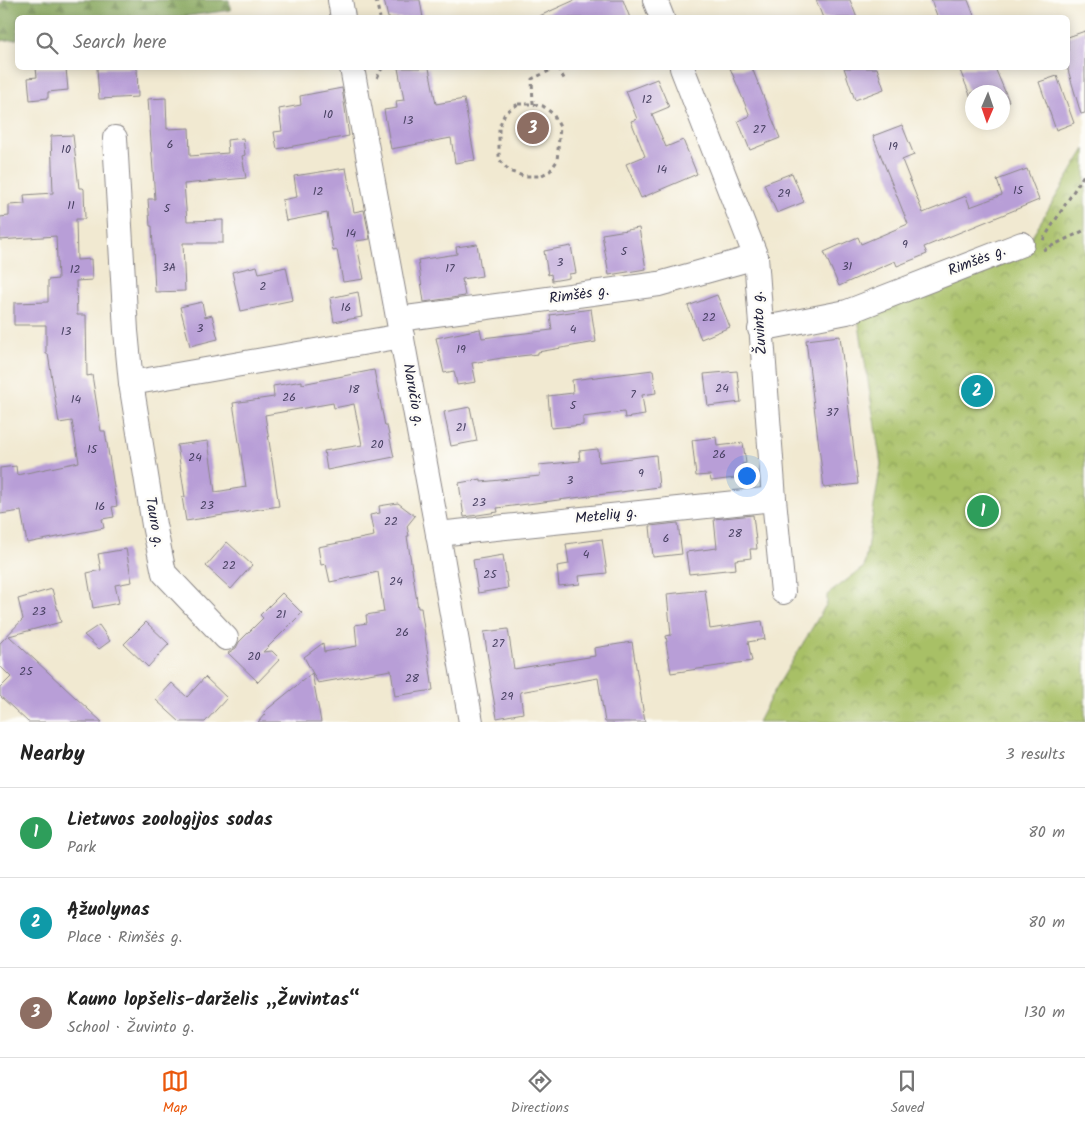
<!DOCTYPE html>
<html lang="en">
<head>
<meta charset="utf-8">
<style>
	body { margin:0; font-family:Kalam,sans-serif; background:#f2f2f2; color:#222 }
	.compass { position:absolute; left:965px; top:85px; width:45px; height:45px; border-radius:50%; background:#fff; box-shadow:0 2px 12px #0003; rotate:182deg }
	.you { position:absolute; left:746px; top:475px; width:18px; height:18px; margin:-12px; border:4px solid #fff; border-radius:50%; background:#1a73e8; box-shadow:0 0 0 8px #1a73e833 }
	.badge { display:grid; place-items:center; width:32px; height:32px; border-radius:50%; background:#ea580c; color:#fff; font-size:16px; font-weight:700 }
	.pin { position:absolute; translate:-50% -50%; border:2px solid #fff; box-shadow:0 1px 5px #0006 }
	.list { margin:0; padding:0; list-style:none }
	h2 { display:flex; justify-content:space-between; align-items:center; height:65px; margin:0; padding:0 20px; font-size:21px }
	h2 small { font-size:16px; font-weight:400; color:#767676 }
	.list li { display:grid; grid-template-columns:32px 1fr auto; gap:15px; align-items:center; box-sizing:border-box; height:90px; padding:0 20px; border-top:1px solid #e0e0e0 }
	.list b { display:block; font-size:19px; white-space:nowrap }
	.list p { margin:0; font-size:16px; white-space:nowrap; color:#767676 }
	.list em { font-size:16px; font-style:normal; color:#767676 }
	.icon { flex:none; width:28px; height:28px; fill:none; stroke:currentColor; stroke-width:2; stroke-linecap:round; stroke-linejoin:round }
	.map { position:relative; flex:none; width:1085px; height:722px; overflow:hidden }
	.search { position:absolute; background:#fff; box-shadow:0 2px 12px #0003; left:15px; right:15px; top:15px; height:55px; display:flex; align-items:center; gap:12px; box-sizing:border-box; padding:0 18px; border-radius:8px; color:#767676; font-size:19px }
	.sheet { height:335px; background:#fff }
	nav { display:flex; justify-content:space-around; align-items:center; box-sizing:border-box; height:70px; border-top:1px solid #e0e0e0; background:#fff; font-size:14px; color:#767676 }
	nav a { display:grid; justify-items:center; gap:2px }
	nav .on { color:#ea580c }
	.map>svg:first-child { display:block }
	.forest { fill:url(#forest-firs); stroke:#54644b }
	.park { fill:url(#park-crowns); stroke:#657150 }
	.building { fill:#b89ed7 }
	.lines { fill:none; stroke-linecap:round; stroke-linejoin:round }
	.minor-casing { stroke:#8a8686; stroke-width:26 }
	.path { stroke:#8a8686; stroke-width:3; stroke-dasharray:4 4; stroke-linecap:butt }
	.minor { stroke:#fff; stroke-width:24 }
	.labels { text-anchor:middle; dominant-baseline:central; stroke-width:5; stroke-linejoin:round; paint-order:stroke }
	.number-label { font-size:12px; fill:#484162 }
	.street-label { font-size:15px; fill:#22223b; stroke:#fdfcf7 }
</style>
</head>
<body>
<div class="map">
<svg width="1085" height="722" viewBox="0 0 1085 722">
	<defs>
		<pattern id="forest-firs" width="22" height="20" patternUnits="userSpaceOnUse" patternTransform="scale(1.25)"><rect width="22" height="20" fill="#86a65b"/><path d="M5 1l3.5 6h-7zM16 11l3.5 6h-7z" fill="#6d874c"/></pattern>
		<pattern id="park-crowns" width="20" height="18" patternUnits="userSpaceOnUse" patternTransform="scale(1.25)"><rect width="20" height="18" fill="#a8c066"/><path d="M2 6a3 3 0 1 1 6 0M12 15a3 3 0 1 1 6 0" fill="none" stroke="#889c55"/></pattern>
	</defs>
	<rect width="100%" height="100%" fill="#fdfcf7"/>
	<filter id="ink" filterUnits="userSpaceOnUse"><feTurbulence type="fractalNoise" baseFrequency=".02" numOctaves="2"/><feDisplacementMap in="SourceGraphic" scale="10" xChannelSelector="R" yChannelSelector="G"/><feConvolveMatrix kernelMatrix="1 2 1 2 8 2 1 2 1" color-interpolation-filters="sRGB"/></filter>
	<filter id="wash" filterUnits="userSpaceOnUse"><feTurbulence type="fractalNoise" baseFrequency=".0096" numOctaves="4" result="noise"/><feDisplacementMap in="SourceGraphic" scale="20" xChannelSelector="R" yChannelSelector="G"/><feGaussianBlur stdDeviation="1.12" result="paint"/><feColorMatrix in="noise" values="0 0 0 0 0 0 0 0 0 0 0 0 0 0 0 0 0 1.4 0 .05"/><feComposite in="paint" operator="in"/></filter>
	<g filter="url(#wash)">
		<rect width="100%" height="100%" fill="#f1e9d1"/>
		<path class="forest" d="M3,0H229L231,10L174,18H18L17,39L0,41V4L3,3Z"/>
		<path class="park" d="M1085,149V722H758L772,695L827,603V595L864,567L881,464L858,318L1024,249Z"/>
		<g id="blocks">
			<g class="building">
				<path d="M384,0H420L423,18H388Z"/>
				<path d="M575,0H623L630,18H535Z"/>
				<path d="M816,0H850L857,18H823Z"/>
				<path d="M931,0H968L975,18H938Z"/>
				<path d="M1085,31V113L1081,114L1068,70V37Z"/>
				<path d="M36,68H66L68,90L48,92V98L30,100L28,78L37,77Z"/>
				<path d="M97,68H137L138,97L99,99Z"/>
				<path d="M398,68H429L436,104L464,99L475,160L455,163L451,138L391,149L384,110L397,108L396,101L404,100Z"/>
				<path d="M730,68H752L780,138L750,150L738,121L750,116Z"/>
				<path d="M844,68H877L884,89L855,100Z"/>
				<path d="M959,68H995L1009,101L1002,104V92H972V100Z"/>
				<path d="M1057,76L1074,123L1056,130L1039,82Z"/>
				<path d="M657,79L669,107L652,114L666,147L683,140L697,174L641,198L626,164L645,156L631,121L637,119L626,91Z"/>
				<path d="M342,88L349,136L277,149L274,132L282,131L279,109L301,105L300,96Z"/>
				<path d="M166,98L167,129L189,128L190,156L228,153L227,140L243,138L245,155L242,156L246,178L184,184L187,221L223,220V243H183L185,291L155,292L152,226H150L148,199H155L148,99Z"/>
				<path d="M902,125L914,155L902,160L923,213L966,196L970,207L1002,195L997,180L1027,169L1039,200L924,247L927,254L897,266L895,261L839,286L824,252L858,237L861,244L908,224L873,136Z"/>
				<path d="M73,135L79,188H83L84,189L85,219H76L77,260L91,259L92,280L76,281L77,315H86L87,376L92,375L101,431H105L117,506L112,507L114,517L102,519L104,528L27,543L21,511L0,514V468L16,466L17,475L79,462L72,421L59,423L48,354H46V325H14V303L48,302V280L58,279L56,236L0,240V217L9,216V205L25,204L24,195L53,193L51,136Z"/>
				<path d="M346,168L354,212L364,210L370,239L356,241L364,279L343,282L337,250L333,251L327,213L286,221L282,200L297,197L294,176Z"/>
				<path d="M792,173L804,202L777,213L764,184Z"/>
				<path d="M639,228L646,269L609,275L602,234Z"/>
				<path d="M477,244L482,276L462,279L465,296L424,302L418,260L457,254L456,247Z"/>
				<path d="M571,246L576,273L569,274V278L552,281L551,274L548,275L544,251Z"/>
				<path d="M257,266L259,273L286,267L293,300L241,311L232,272Z"/>
				<path d="M358,292L362,317L334,322L330,298Z"/>
				<path d="M717,295L730,327L701,339L688,306Z"/>
				<path d="M202,302L205,317L212,315L218,339L190,346L180,307Z"/>
				<path d="M591,309L596,342L538,352V354L502,358L472,363L476,382L457,385L454,371L444,373L436,338L480,329L482,338L552,330L550,315Z"/>
				<path d="M840,336L858,484L824,488L806,340Z"/>
				<path d="M374,370L385,426H387L394,457L327,470L324,451L362,445L354,404L334,408L333,403L265,415L279,506L186,521L182,497H185L177,445L208,441L215,492L246,487L233,403L274,397L273,386L302,381V384Z"/>
				<path d="M653,370L656,393L642,395L645,415L625,418L624,412L583,417V425L551,428L548,396L573,393L572,380Z"/>
				<path d="M737,371L741,402L708,406L704,374Z"/>
				<path d="M470,407L477,441L451,446L444,412Z"/>
				<path d="M716,437L717,446L743,443L746,463L742,464L743,477L711,481L710,475L696,476L692,440Z"/>
				<path d="M598,449L599,462L656,455L659,487L497,508L498,512L464,517L459,483L481,479V482L540,476L539,465L580,461L579,451Z"/>
				<path d="M398,503L415,516L407,526L409,536H407L418,608H421L433,690L395,696L391,670L318,683L304,657L323,643L324,652L357,646L355,625L367,623L366,615L384,612L378,572L330,582L326,564L321,565L318,547L374,536L370,515L380,513L379,506Z"/>
				<path d="M753,515L757,549H750L751,558L735,560L736,569L689,574L686,552L717,548L714,519Z"/>
				<path d="M678,523L682,554L653,557L650,526Z"/>
				<path d="M602,539L607,573L579,576L580,584L559,586L557,566L569,564L566,544Z"/>
				<path d="M227,542L252,565L231,589L206,566Z"/>
				<path d="M126,549L132,582L115,585L119,603L93,608L87,573L101,570L98,554Z"/>
				<path d="M503,555L508,588L478,593L473,560Z"/>
				<path d="M52,589L61,622L9,636L102,722H28L0,696V688L11,677L0,666V643L23,619L18,599Z"/>
				<path d="M705,590L710,629L762,621L765,639L748,642L752,661L671,673L666,642H667L666,636L671,635L667,594Z"/>
				<path d="M282,593L302,613L263,652L272,651L280,659L258,682L228,653L236,648L239,642L263,618L260,615Z"/>
				<path d="M146,622L169,644L148,667L124,644Z"/>
				<path d="M99,625L110,641L99,649L84,635Z"/>
				<path d="M508,629L514,669L595,656L594,648L632,642L645,722H605L598,678L520,692L523,713L497,718L490,678H491L484,632Z"/>
				<path d="M312,673L321,722H258L265,714L264,712Z"/>
				<path d="M205,677L227,698L205,722H180L156,700L172,683L187,697Z"/>
			</g>
		</g>
	</g>
	<g filter="url(#ink)">
		<use href="#blocks" fill-opacity="0" stroke="#8a8686" stroke-width="1"/>
		<g class="lines">
			<defs>
				<g id="minor">
					<path d="M340,0L343,18"/>
					<path d="M655,0L662,18"/>
					<path d="M352,68L438,534L471,722"/>
					<path d="M682,68L756,257L774,499L783,592"/>
					<path d="M115,138L126,331L131,383L154,525L164,573L226,638"/>
					<path d="M399,319L659,284L756,257"/>
					<path d="M760,329L847,312L1022,244"/>
					<path d="M131,383L402,336"/>
					<path d="M438,534L774,499"/>
				</g>
			</defs>
			<use href="#minor" class="minor-casing"/>
			<g class="path">
				<path d="M376,0L380,18"/>
				<path d="M558,68L566,82"/>
				<path d="M377,78L382,68"/>
				<path d="M518,104H533L543,106L553,114L560,127L557,161L550,171L540,176H523L509,171L499,159V127L505,113Z"/>
				<path d="M533,104L532,79L555,68"/>
				<path d="M1043,240L1085,173"/>
				<path d="M1043,250L1085,230"/>
			</g>
			<use href="#minor" class="minor"/>
		</g>
	</g>
	<g class="labels">
		<g class="number-label">
			<text x="647" y="99">12</text>
			<text x="328" y="114">10</text>
			<text x="408" y="120">13</text>
			<text x="759" y="129">27</text>
			<text x="170" y="144">6</text>
			<text x="893" y="146">19</text>
			<text x="66" y="149">10</text>
			<text x="662" y="169">14</text>
			<text x="1018" y="190">15</text>
			<text x="318" y="191">12</text>
			<text x="784" y="193">29</text>
			<text x="71" y="205">11</text>
			<text x="167" y="208">5</text>
			<text x="351" y="233">14</text>
			<text x="905" y="244">9</text>
			<text x="624" y="251">5</text>
			<text x="560" y="262">3</text>
			<text x="847" y="266">31</text>
			<text x="169" y="267">3A</text>
			<text x="450" y="268">17</text>
			<text x="75" y="269">12</text>
			<text x="263" y="286">2</text>
			<text x="346" y="307">16</text>
			<text x="709" y="317">22</text>
			<text x="200" y="328">3</text>
			<text x="573" y="329">4</text>
			<text x="66" y="331">13</text>
			<text x="461" y="349">19</text>
			<text x="722" y="388">24</text>
			<text x="354" y="389">18</text>
			<text x="633" y="394">7</text>
			<text x="289" y="397">26</text>
			<text x="76" y="399">14</text>
			<text x="573" y="405">5</text>
			<text x="832" y="412">37</text>
			<text x="461" y="427">21</text>
			<text x="377" y="444">20</text>
			<text x="92" y="449">15</text>
			<text x="719" y="454">26</text>
			<text x="195" y="457">24</text>
			<text x="641" y="473">9</text>
			<text x="570" y="480">3</text>
			<text x="479" y="502">23</text>
			<text x="207" y="505">23</text>
			<text x="100" y="506">16</text>
			<text x="391" y="521">22</text>
			<text x="735" y="533">28</text>
			<text x="666" y="538">6</text>
			<text x="586" y="554">4</text>
			<text x="229" y="565">22</text>
			<text x="490" y="574">25</text>
			<text x="396" y="581">24</text>
			<text x="39" y="611">23</text>
			<text x="281" y="614">21</text>
			<text x="402" y="632">26</text>
			<text x="498" y="643">27</text>
			<text x="254" y="656">20</text>
			<text x="26" y="671">25</text>
			<text x="412" y="678">28</text>
			<text x="507" y="696">29</text>
		</g>
		<g class="street-label">
			<text transform="translate(977 261) rotate(-21)">Rimšės g.</text>
			<text transform="translate(579 295) rotate(-8)">Rimšės g.</text>
			<text transform="translate(760 323) rotate(-94)">Žuvinto g.</text>
			<text transform="translate(413 395) rotate(80)">Naručio g.</text>
			<text transform="translate(606 516) rotate(-6)">Metelių g.</text>
			<text transform="translate(154 522) rotate(80)">Tauro g.</text>
		</g>
	</g>
</svg>
<svg class="compass" viewBox="-18 -18 36 36"><path d="M0-13l5 13h-10z" fill="#e53935"/><path d="M0 13l5-13h-10z" fill="#767676"/></svg>
<div class="you"></div>
<div class="pin badge" style="left:983px;top:511px;background:#2e9e5b">1</div>
<div class="pin badge" style="left:977px;top:391px;background:#0f9aa8">2</div>
<div class="pin badge" style="left:533px;top:128px;background:#8d6e63">3</div>
<div class="search"><svg class="icon" aria-label="search" viewBox="0 0 24 24"><circle cx="10" cy="10" r="6"/><path d="M15 15l6 6"/></svg>Search here</div>
</div>
<section class="sheet">
<h2>Nearby<small>3 results</small></h2>
<ul class="list">
<li><span class="badge" style="background:#2e9e5b">1</span><div><b>Lietuvos zoologijos sodas</b><p>Park</p></div><em>80 m</em></li>
<li><span class="badge" style="background:#0f9aa8">2</span><div><b>Ąžuolynas</b><p>Place · Rimšės g.</p></div><em>80 m</em></li>
<li><span class="badge" style="background:#8d6e63">3</span><div><b>Kauno lopšelis-darželis „Žuvintas“</b><p>School · Žuvinto g.</p></div><em>130 m</em></li>
</ul>
</section>
<nav>
<a class="on"><svg class="icon" aria-label="map" viewBox="0 0 24 24"><path d="M3 6l6-2 6 2 6-2v14l-6 2-6-2-6 2zM9 4v14M15 6v14"/></svg>Map</a>
<a><svg class="icon" aria-label="directions" viewBox="0 0 24 24"><path d="M12 3l9 9-9 9-9-9zM9 14v-3h6M13 9l2 2-2 2"/></svg>Directions</a>
<a><svg class="icon" aria-label="saved" viewBox="0 0 24 24"><path d="M7 4h10v16l-5-4-5 4z"/></svg>Saved</a>
</nav>
</body>
</html>
